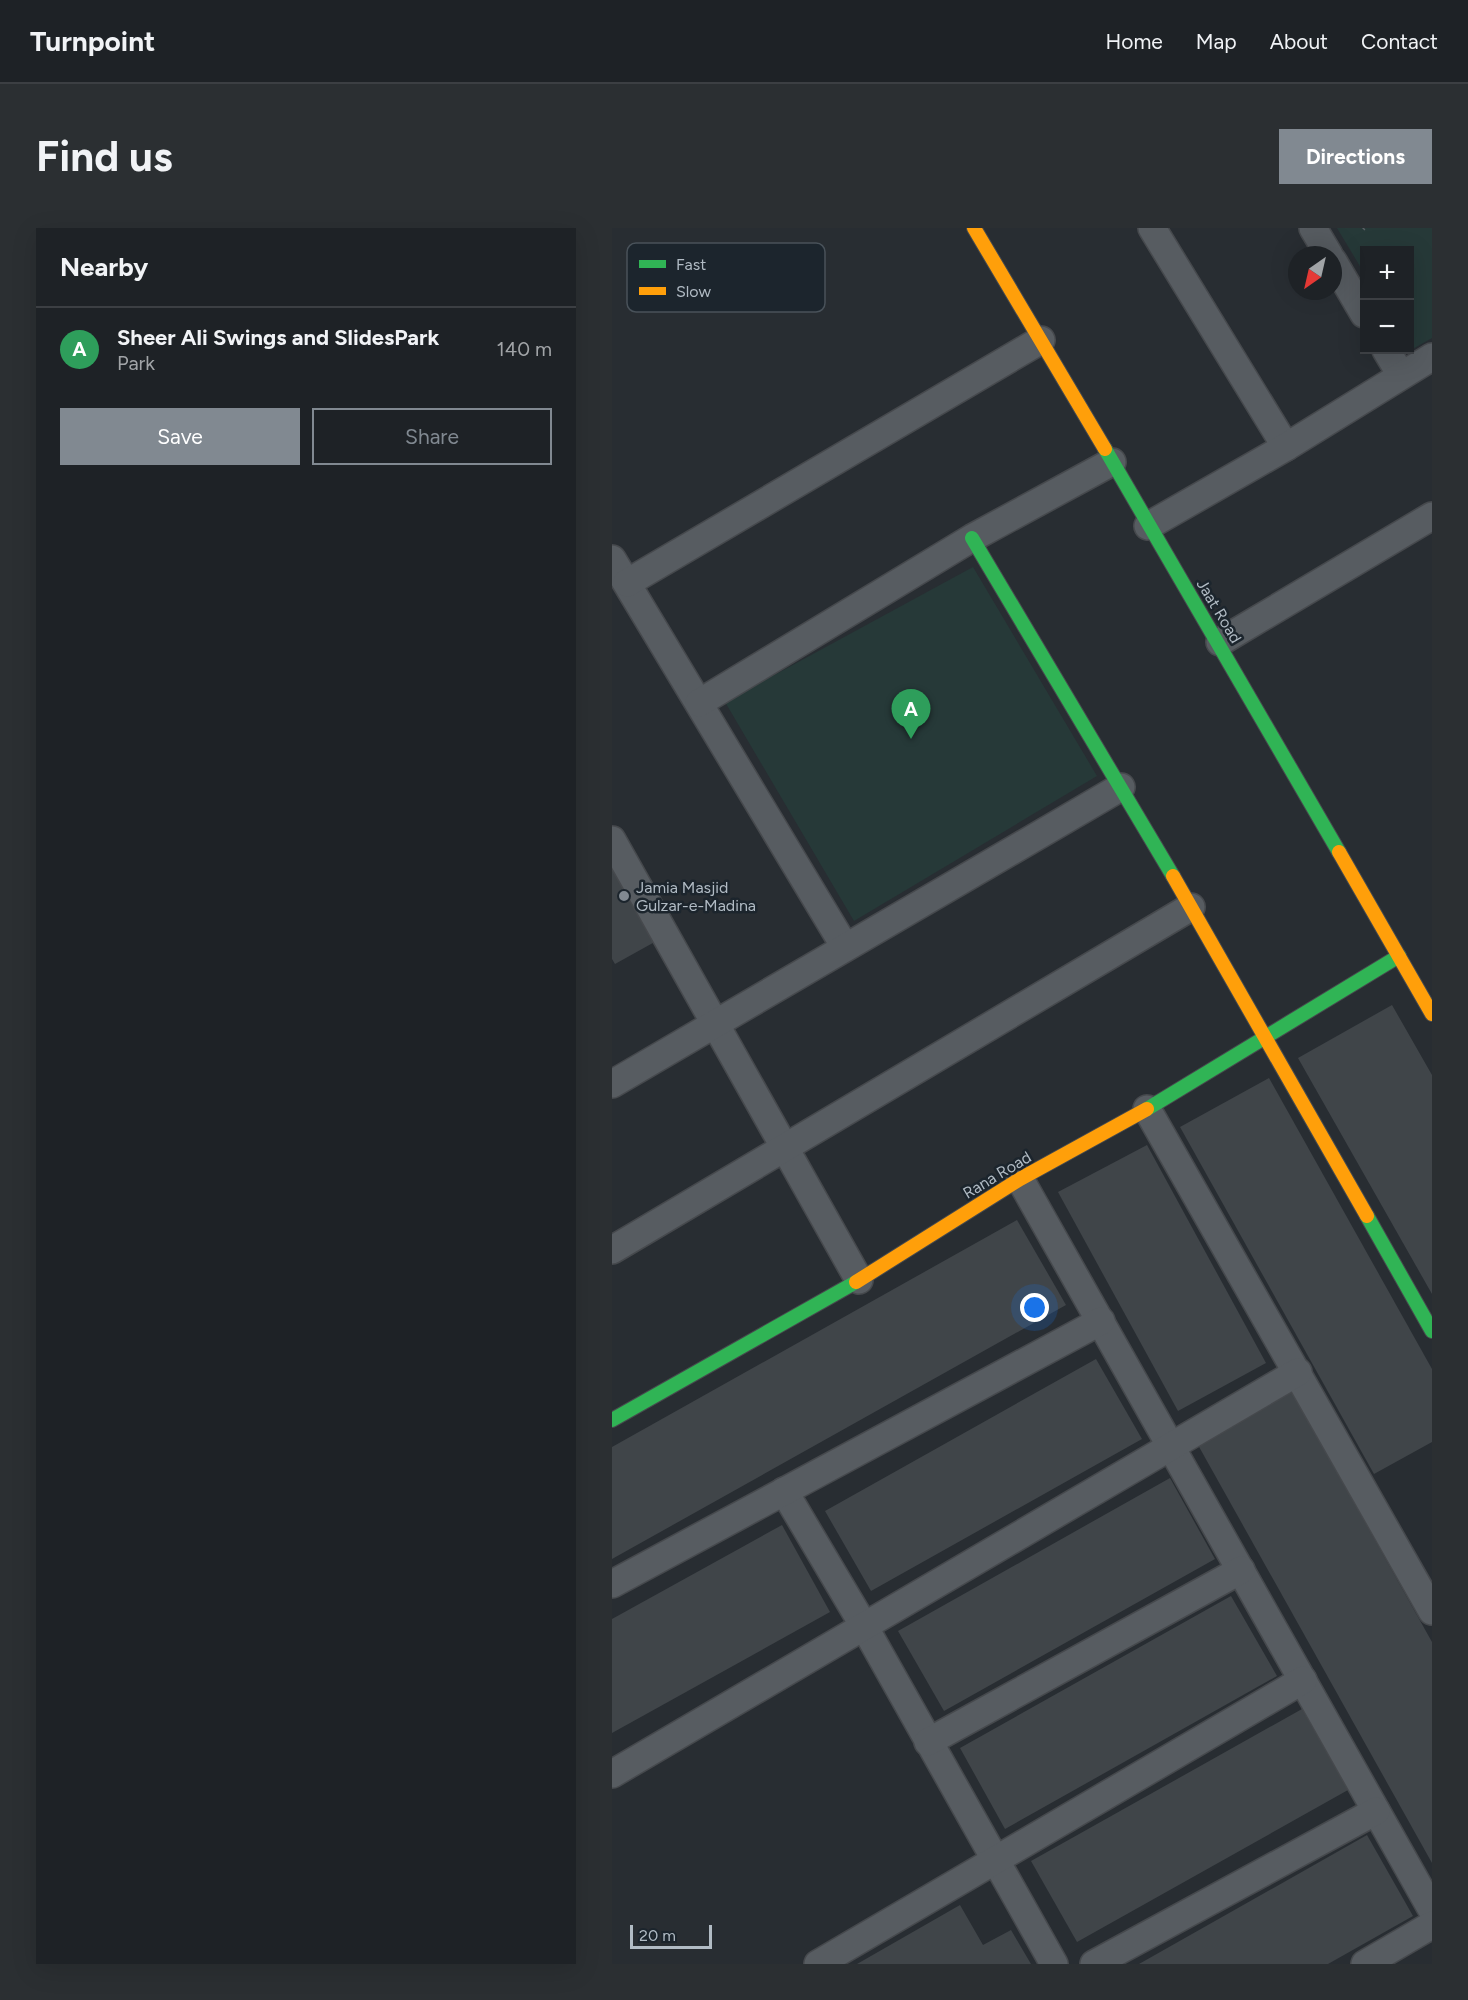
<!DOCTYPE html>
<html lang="en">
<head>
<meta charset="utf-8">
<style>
	body { margin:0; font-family:Figtree,sans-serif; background:#2b2f32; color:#f1f3f6 }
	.controls { position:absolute; right:18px; top:18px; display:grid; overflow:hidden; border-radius:0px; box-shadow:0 6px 24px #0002 }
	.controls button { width:54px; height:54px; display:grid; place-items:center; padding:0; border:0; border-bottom:2px solid #3c3f43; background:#1e2226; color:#f1f3f6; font:30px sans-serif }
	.compass { position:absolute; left:676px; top:18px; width:54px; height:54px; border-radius:50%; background:#1e2226; box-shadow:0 6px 24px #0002; rotate:214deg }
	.scale { position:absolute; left:18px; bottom:15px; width:82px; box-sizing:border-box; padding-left:6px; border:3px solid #b1bbc4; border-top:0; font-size:16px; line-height:21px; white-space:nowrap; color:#b1bbc4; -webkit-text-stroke:4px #1c252d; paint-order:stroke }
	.you { position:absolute; left:423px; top:1080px; width:21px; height:21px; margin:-15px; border:4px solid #fff; border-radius:50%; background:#1a73e8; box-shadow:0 0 0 9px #1a73e833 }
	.badge { display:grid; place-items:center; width:39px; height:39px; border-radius:50%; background:#818991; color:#fff; font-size:20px; font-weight:700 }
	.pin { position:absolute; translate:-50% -50px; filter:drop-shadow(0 2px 3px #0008) }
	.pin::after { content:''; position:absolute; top:32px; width:21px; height:18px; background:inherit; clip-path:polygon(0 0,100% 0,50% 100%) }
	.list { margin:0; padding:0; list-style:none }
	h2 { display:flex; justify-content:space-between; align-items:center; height:78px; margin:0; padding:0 24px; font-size:26px }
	h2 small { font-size:20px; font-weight:400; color:#a1a4a7 }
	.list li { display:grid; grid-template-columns:39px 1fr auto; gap:18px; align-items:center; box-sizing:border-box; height:84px; padding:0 24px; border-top:2px solid #3c3f43 }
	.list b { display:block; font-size:22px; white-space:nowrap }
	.list p { margin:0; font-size:20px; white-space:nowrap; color:#a1a4a7 }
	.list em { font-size:20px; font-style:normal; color:#a1a4a7 }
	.actions { display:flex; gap:12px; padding:18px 24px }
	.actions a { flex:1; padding:14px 0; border:2px solid #818991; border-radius:0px; text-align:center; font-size:21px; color:#818991 }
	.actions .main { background:#818991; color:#fff }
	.map { position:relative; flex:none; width:820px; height:1736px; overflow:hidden; border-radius:0px }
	header { display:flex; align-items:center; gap:36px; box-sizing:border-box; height:84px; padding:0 30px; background:#1e2226; border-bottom:2px solid #3c3f43 }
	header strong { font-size:28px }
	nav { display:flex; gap:33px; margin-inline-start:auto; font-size:21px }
	.intro { display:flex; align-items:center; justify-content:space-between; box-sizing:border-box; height:144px; padding:0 36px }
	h1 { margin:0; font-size:42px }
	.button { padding:15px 27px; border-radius:0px; background:#818991; color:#fff; font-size:21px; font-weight:700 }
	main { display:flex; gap:36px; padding:0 36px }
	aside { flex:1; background:#1e2226; border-radius:0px; box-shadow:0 6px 24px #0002 }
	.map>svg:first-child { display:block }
	.green { fill:#263938 }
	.building { fill:#404549 }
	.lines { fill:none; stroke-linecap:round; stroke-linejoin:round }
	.street-casing { stroke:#46494d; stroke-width:30 }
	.fast-casing { stroke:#46494d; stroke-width:16 }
	.slow-casing { stroke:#46494d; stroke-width:16 }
	.path { stroke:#5b6065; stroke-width:4; stroke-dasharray:4.5 4.5; stroke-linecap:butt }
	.street { stroke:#575c61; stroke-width:27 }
	.fast { stroke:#30b455; stroke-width:14 }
	.slow { stroke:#ff9f0a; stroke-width:14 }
	.poi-dot { fill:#818991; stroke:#1c252d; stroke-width:2 }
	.labels { text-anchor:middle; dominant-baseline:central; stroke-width:5; stroke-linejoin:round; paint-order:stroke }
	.street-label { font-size:16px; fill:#b1bbc4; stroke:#1c252d }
	.poi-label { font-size:16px; fill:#b1bbc4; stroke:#1c252d; text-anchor:start }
	.key { fill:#1c252d; stroke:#49525a; stroke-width:1.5 }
	.key-label { font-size:16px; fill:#b1bbc4 }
</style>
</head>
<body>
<header>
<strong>Turnpoint</strong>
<nav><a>Home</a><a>Map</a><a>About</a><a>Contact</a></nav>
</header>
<div class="intro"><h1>Find us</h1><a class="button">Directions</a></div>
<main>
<aside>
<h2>Nearby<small></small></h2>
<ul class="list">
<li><span class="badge" style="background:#2e9e5b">A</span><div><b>Sheer Ali Swings and SlidesPark</b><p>Park</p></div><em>140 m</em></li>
</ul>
<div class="actions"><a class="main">Save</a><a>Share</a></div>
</aside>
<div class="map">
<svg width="820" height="1736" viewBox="0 0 820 1736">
	<rect width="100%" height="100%" fill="#282d32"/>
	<g class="green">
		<path d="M725,0H820V110L799,122L798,119V22H752V45Z"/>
		<path d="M361,339L485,548L242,693L113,474Z"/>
	</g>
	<g class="building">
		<path d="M0,625L48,711L3,736L0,731Z"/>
		<path d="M780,777L820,847V1066L686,830Z"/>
		<path d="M657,850L820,1141V1214L762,1246L568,899Z"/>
		<path d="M535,917L654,1135L566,1183L446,964Z"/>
		<path d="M405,992L454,1077L0,1331V1219Z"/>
		<path d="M484,1131L530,1211L259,1363L213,1283Z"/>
		<path d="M680,1164L820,1414V1635L586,1217Z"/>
		<path d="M558,1250L603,1331L332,1483L286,1403Z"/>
		<path d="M170,1297L218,1384L0,1505V1391Z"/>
		<path d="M619,1368L665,1448L393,1601L348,1520Z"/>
		<path d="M690,1481L736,1562L465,1714L419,1633Z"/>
		<path d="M755,1607L801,1688L716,1736H527Z"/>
		<path d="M348,1677L371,1717L399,1702L419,1736H245Z"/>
	</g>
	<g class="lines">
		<defs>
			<g id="street">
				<path d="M540,0L674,219"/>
				<path d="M701,0L717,27"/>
				<path d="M721,33L752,86"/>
				<path d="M774,122L789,147"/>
				<path d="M536,298L674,219L820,129"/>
				<path d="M0,331L233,719"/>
				<path d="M15,355L429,112"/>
				<path d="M608,414L820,288"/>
				<path d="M87,475L360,310L500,234"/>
				<path d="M0,612L247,1052"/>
				<path d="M0,856L509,559"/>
				<path d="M535,881L820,1383"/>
				<path d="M408,951L820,1682"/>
				<path d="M0,1022L579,679"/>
				<path d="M172,1263L252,1398L442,1736"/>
				<path d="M0,1356L489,1093"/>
				<path d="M316,1514L629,1342"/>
				<path d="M0,1546L686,1144"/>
				<path d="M206,1736L691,1452"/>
				<path d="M482,1736L764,1583"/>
				<path d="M753,1736L820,1697"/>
			</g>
			<g id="fast">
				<path d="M493,221L727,624"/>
				<path d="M360,310L561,648"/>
				<path d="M535,881L787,728"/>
				<path d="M755,988L820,1103"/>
				<path d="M0,1192L244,1054"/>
			</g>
			<g id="slow">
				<path d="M362,0L493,221"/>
				<path d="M727,624L820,786"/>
				<path d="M561,648L755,988"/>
				<path d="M244,1054L408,951L535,881"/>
			</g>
		</defs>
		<use href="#street" class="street-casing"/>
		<use href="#fast" class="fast-casing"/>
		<use href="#slow" class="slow-casing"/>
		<path class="path" d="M751,1L752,0"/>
		<use href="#street" class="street"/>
		<use href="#fast" class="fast"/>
		<use href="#slow" class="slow"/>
	</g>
	<circle class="poi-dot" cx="12" cy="668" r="6"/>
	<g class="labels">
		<g class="street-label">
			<text transform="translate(607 383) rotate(59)">Jaat Road</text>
			<text transform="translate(385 947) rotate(-31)">Rana Road</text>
		</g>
		<g class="poi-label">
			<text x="24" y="659">Jamia Masjid<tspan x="24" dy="18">Gulzar-e-Madina</tspan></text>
		</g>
	</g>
	<rect x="15" y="15" width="198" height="69" rx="9" class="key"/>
	<rect x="27" y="32" width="27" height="8" fill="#30b455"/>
	<rect x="27" y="59" width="27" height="8" fill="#ff9f0a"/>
	<g class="key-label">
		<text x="64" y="42">Fast</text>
		<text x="64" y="69">Slow</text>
	</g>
</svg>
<div class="controls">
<button>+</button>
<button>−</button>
</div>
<svg class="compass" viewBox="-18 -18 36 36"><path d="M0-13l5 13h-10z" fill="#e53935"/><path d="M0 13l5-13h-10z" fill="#a1a4a7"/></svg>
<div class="scale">20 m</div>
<div class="you"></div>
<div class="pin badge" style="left:299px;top:511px;background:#2e9e5b">A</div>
</div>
</main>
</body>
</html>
